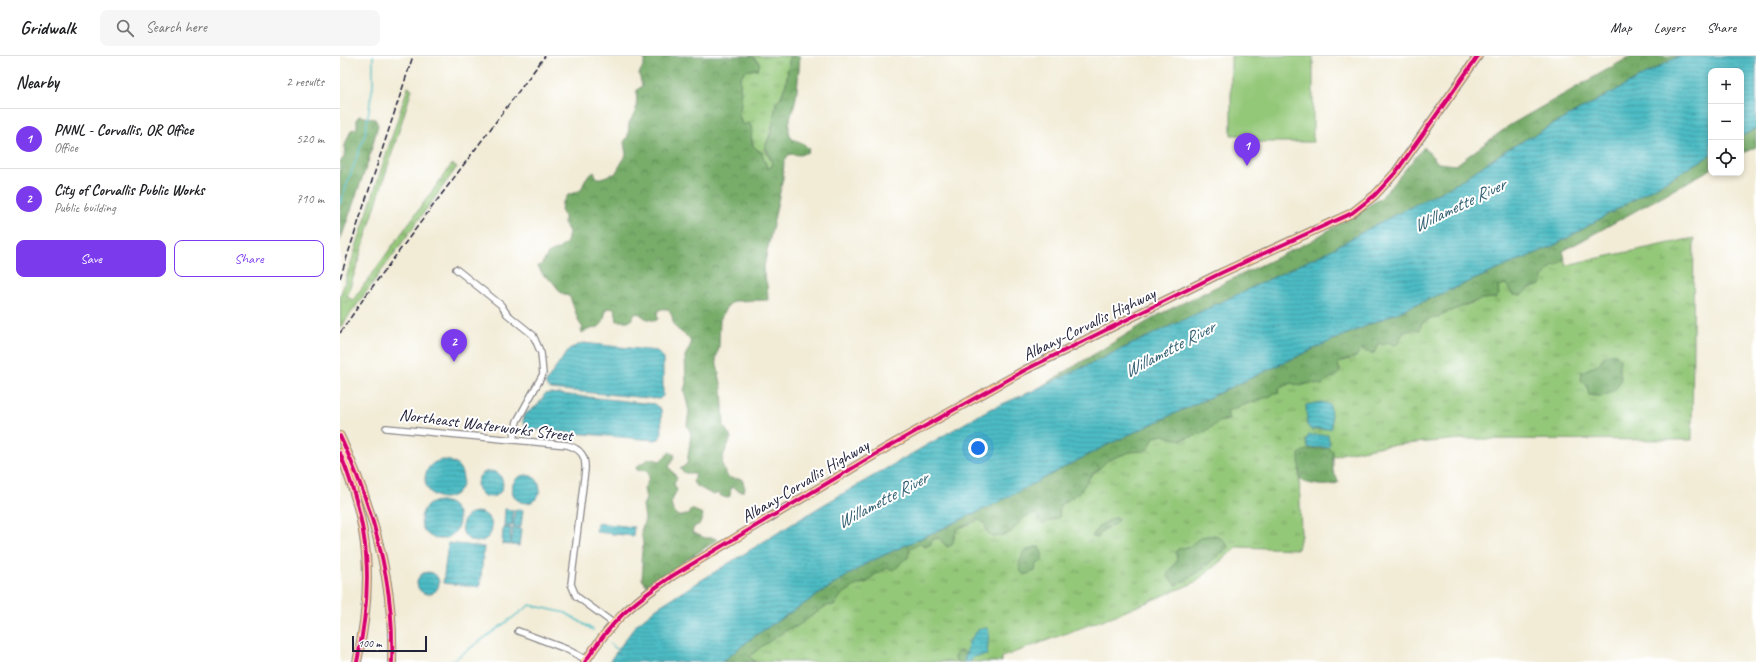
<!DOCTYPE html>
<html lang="en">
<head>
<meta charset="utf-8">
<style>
	body { margin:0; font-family:Caveat,sans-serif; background:#f6f6f6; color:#202124 }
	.controls { position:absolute; right:12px; top:12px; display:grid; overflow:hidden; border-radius:8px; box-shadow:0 2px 6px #0003 }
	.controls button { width:36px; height:36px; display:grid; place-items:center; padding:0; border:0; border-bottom:1px solid #e0e0e0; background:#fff; color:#202124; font:20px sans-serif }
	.scale { position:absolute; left:12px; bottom:10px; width:75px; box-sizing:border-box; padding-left:4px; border:2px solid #22223b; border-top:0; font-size:11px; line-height:14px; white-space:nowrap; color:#22223b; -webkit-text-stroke:3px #fff; paint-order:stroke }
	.you { position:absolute; left:638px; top:392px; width:14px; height:14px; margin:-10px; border:3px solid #fff; border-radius:50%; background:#1a73e8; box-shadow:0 0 0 6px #1a73e833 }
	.badge { display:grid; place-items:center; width:26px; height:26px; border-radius:50%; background:#7c3aed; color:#fff; font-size:13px; font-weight:700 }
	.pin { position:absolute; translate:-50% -33px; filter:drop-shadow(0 1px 2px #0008) }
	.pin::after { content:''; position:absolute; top:21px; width:14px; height:12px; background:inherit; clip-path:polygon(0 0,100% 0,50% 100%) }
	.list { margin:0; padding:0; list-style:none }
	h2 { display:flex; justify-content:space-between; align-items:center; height:52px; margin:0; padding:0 16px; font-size:17px }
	h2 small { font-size:13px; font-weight:400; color:#757577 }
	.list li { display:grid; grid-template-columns:26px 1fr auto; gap:12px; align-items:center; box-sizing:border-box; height:60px; padding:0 16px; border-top:1px solid #e0e0e0 }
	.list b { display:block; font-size:15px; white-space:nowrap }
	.list p { margin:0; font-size:13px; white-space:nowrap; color:#757577 }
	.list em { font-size:13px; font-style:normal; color:#757577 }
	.actions { display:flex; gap:8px; padding:12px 16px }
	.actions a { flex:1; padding:9px 0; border:1px solid #7c3aed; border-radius:8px; text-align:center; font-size:14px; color:#7c3aed }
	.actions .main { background:#7c3aed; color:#fff }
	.icon { flex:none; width:22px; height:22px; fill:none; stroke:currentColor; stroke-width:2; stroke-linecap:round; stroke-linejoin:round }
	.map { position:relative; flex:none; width:1416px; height:606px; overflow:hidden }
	header { display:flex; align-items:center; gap:24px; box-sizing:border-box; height:56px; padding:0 20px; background:#fff; border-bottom:1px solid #e0e0e0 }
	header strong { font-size:19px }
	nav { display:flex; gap:22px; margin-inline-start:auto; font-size:14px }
	.search { width:280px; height:36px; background:#f6f6f6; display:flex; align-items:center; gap:10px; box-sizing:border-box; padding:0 14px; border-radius:8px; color:#757577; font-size:15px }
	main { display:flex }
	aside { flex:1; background:#fff }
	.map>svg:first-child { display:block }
	.grass { fill:url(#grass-tufts); stroke:#5b755a }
	.forest { fill:url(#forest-crowns); stroke:#4c6752 }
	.green { fill:#94c879; stroke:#5b755a }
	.water { fill:url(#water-rules); stroke:#386f80 }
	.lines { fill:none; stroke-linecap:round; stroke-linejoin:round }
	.stream { stroke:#4dbcc4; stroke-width:1.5 }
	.minor-casing { stroke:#8a8789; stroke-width:8 }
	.highway-casing { stroke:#8a8789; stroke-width:10 }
	.minor { stroke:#fff; stroke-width:5.5 }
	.highway { stroke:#fdbc70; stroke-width:8 }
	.rail { stroke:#22223b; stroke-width:1.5; stroke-dasharray:6 3; stroke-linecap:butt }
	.cycleway-casing { stroke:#fff; stroke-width:6 }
	.cycleway { stroke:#d6006c; stroke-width:4 }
	.labels { text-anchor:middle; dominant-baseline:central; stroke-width:4; stroke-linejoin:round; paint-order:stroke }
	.street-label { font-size:17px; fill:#22223b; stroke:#fff }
	.water-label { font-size:18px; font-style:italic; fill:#336072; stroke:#fff }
</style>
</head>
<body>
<header>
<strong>Gridwalk</strong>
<div class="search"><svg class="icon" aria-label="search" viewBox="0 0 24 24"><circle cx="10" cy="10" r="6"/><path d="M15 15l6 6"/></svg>Search here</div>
<nav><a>Map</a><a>Layers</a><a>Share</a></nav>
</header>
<main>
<aside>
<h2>Nearby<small>2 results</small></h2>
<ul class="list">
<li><span class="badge">1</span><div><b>PNNL - Corvallis, OR Office</b><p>Office</p></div><em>520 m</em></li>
<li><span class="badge">2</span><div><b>City of Corvallis Public Works</b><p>Public building</p></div><em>710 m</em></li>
</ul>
<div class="actions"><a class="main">Save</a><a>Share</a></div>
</aside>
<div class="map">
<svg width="1416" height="606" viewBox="0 0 1416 606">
	<defs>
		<pattern id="grass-tufts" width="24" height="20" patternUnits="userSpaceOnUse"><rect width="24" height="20" fill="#94c879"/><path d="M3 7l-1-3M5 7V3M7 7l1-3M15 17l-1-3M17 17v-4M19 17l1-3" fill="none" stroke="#78a264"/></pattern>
		<pattern id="forest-crowns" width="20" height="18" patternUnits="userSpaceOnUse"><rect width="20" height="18" fill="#77ac69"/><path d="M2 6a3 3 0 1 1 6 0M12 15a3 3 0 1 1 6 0" fill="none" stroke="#618c58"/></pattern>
		<pattern id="water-rules" width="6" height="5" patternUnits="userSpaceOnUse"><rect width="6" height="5" fill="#4dbcc4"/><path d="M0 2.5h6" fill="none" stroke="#4098a0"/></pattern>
	</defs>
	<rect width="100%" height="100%" fill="#fff"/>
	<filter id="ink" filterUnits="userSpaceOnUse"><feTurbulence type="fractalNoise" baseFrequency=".025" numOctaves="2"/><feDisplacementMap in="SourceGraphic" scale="8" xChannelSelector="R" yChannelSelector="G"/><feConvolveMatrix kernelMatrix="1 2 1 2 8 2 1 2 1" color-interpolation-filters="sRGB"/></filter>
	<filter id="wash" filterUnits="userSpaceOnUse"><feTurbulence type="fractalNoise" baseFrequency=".012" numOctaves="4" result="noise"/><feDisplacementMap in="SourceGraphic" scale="16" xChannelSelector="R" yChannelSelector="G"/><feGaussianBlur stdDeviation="0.9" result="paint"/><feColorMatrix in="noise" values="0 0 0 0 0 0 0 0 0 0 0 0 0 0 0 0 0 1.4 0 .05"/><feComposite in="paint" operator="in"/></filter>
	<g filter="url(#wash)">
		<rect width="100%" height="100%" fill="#f2ecd7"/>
		<g class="grass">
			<path d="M412,0H450L446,28L441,41L436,47L434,64L425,94L433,108L431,111L428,112L420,95L414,92L411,80V70L402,69L399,59L401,46L400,22L405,15L415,13L420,7Z"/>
			<path d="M68,31L72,33L7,241L13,244L112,108L117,111L0,272V241Z"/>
			<path d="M1354,182L1352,384L1122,383L1043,390L1005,397L959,412L961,479L958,493L897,491L856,526L776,559L662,601V606H382L527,507L1220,187L1226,209Z"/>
		</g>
		<g class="forest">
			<path d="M305,0H412L420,7L418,13L405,15L400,22L401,46L399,59L402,69L409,67C417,78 403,86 422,97L425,107L428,112L431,111L433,108L425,90L431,78L436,47L441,41L446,28L450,0H460C459,14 458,27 456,41C454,55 444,70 452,83L463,87L469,93L468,96L460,99L449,98L444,105L443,122L423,215L427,229L428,244L393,245L386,252L380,264L379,290L376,304L382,332L384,370L391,382C385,398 376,406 389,422L402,423L405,432L404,435H400L391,431L390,440L387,442L381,440L379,437L373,439L355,429L353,426L355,417H345L340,413L347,408L351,378L347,369L349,355L344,334L346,328L345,300L351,288C350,279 339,277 334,269C332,264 333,258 328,254C325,252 322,253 319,254L317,257L318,263L315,265L305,262L300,258L296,257L290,265H277L275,253L269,252L266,253C262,278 257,268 242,277L241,274L243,272L239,266L230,241L221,237L212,225L203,219L198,210L201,209L208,198L220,192L227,186L229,176L224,167V160L221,154L222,147L228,139L241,134L246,122L254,116L257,122C263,123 268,118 275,118L286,99L284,86L288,80L289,67L296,55L297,34L302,30L299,18L304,8Z"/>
			<path d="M1291,0H1339L1168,93L1116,128L1035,169L989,195L697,333L820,258L971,185L1041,142L1084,91L1098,107L1116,109L1170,69Z"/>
			<path d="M19,60L35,63L38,69L28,106L0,185V105L4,102L5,89L11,74L17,72V62Z"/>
			<path d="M1416,72V91L1401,98V81Z"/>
			<path d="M1371,99V113L1223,195L1225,203L1217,209L1212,210L1206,219L1202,221L1201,229L1188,233L1182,239H1173L1166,228L1158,230L1159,239L1156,242L1142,243L1100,259L1099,262H1090L1081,268L1080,274C1071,272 1060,276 1059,287L1054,289L1048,286L1043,289L1039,287L1034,297L1031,298L1023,293L1020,294L1016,301L1000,306L998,309L1000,314C995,326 994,319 987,324C986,325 984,328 982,329L971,327L960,330L951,327L938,333L939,337L887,355L889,364L879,366L863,377L842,384L831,382L824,379L814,381L809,392L804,395L790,396L768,404L758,414L752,418L739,437L720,449L719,461L702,468L696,458C679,460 682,466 671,476C667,479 658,480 653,481L646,475L645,467L639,464L617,473L612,489L607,491L599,482L591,484V488L585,491L580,488L570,492L568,502C561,504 560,511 553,514L547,512L533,520L528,526L517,529L501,539L495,549L486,550L456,571L448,573L421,591L410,600L415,606H382L413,581L527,507L638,456L767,389L984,288L1215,189Z"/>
			<path d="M1270,298H1276L1280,302C1280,306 1279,309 1279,312C1279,315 1281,318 1281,321C1279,337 1262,343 1249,339L1247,330L1241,324L1242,316L1260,307L1263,301Z"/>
			<path d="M988,392L993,395V415L999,426C990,432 969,429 960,424L959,398C966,391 979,395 988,392Z"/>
			<path d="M329,396L335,399L329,411L337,422L334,428L337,434L331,446L333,455L338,460L348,459L351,453L363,458L360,468L354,471L352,476L365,482H375L377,484L307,530L302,523L303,511L301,504L303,488L301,475L305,463L303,449L306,443L304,433C307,427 311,421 307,415L297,414L296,411L310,402L320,405Z"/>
			<path d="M776,461L778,464L772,470L762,474L758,482L752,481L759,470Z"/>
			<path d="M875,479L885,485L888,491L859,516L836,529L828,521V517L837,505L836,496L838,493L850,490L861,481Z"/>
			<path d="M695,491H699L702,497V504L696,509L695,515L685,519C674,513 682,505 683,496Z"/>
			<circle cx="621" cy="601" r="6"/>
		</g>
		<path class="green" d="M891,0H973V86H903V79H891Z"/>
		<g class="water">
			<path d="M1339,0H1416V72L1401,81V15H1371V99L1215,189L984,288L767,389L651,450L527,507L413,581L382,606H269L296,569L318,551L483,449L646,355L697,333L989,195L1035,169L1116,128L1168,93Z"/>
			<path d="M243,287L317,295L323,301V340L319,343L210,333L206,330V326L229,293Z"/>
			<path d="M210,337L314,348L321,353L322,377L319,383L314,384L188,373L183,366L184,359L198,349L205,338Z"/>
			<path d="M982,346L990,349L992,372L971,374L967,369L966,349Z"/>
			<path d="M969,379H988L990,389L988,391L968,392L966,384Z"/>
			<circle cx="104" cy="423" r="19"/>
			<circle cx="150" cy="428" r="13"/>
			<circle cx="186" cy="433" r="14"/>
			<circle cx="100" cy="464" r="19"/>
			<path d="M165,453L173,454L172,470H164Z"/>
			<path d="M175,454H183L181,471H173Z"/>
			<circle cx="137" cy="471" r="15"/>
			<path d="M257,467L294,471L293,480L256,476Z"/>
			<path d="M163,471L171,472L170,489L162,488Z"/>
			<path d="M173,472L181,473L179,490L171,489Z"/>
			<path d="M108,487L144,491L140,531L103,527Z"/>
			<circle cx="88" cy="527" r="11"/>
			<path d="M644,571L647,572L649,576L647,599L633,601L630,606H624L629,585L639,573Z"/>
		</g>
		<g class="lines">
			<g class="stream">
				<path d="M0,148L25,78L33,29V0"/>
				<path d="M270,588L278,594"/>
				<path d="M111,606L190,549L226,557L253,574"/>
			</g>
		</g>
	</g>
	<g filter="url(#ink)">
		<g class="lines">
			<defs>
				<g id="minor">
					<path d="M116,213L161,249L167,258L193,279L201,297L203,318L177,365L173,384"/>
					<path d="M46,372L227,389C241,393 246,400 245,414L231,528L236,540L273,567"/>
					<path d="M178,575L226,593L247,604"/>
				</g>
				<g id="highway">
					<path d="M0,380C33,451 55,527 52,606"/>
					<path d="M0,397C30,471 34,528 17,606"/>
					<path d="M245,606C272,564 291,548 332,520L546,392L685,314L881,217L1012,157L1035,139L1056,116L1138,0"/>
				</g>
			</defs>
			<use href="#minor" class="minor-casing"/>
			<use href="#highway" class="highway-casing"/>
			<use href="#minor" class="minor"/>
			<use href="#highway" class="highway"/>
			<g class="rail">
				<path d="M0,222L73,0"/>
				<path d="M0,277L24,242L205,0"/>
			</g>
			<defs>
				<g id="cycleway">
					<path d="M0,380C33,451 55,527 52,606"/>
					<path d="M0,397C30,471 34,528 17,606"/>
					<path d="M245,606C272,564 291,548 332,520L546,392L685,314L881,217L1012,157L1035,139L1056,116L1138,0"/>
				</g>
			</defs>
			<use href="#cycleway" class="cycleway-casing"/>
			<use href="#cycleway" class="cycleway"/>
		</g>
	</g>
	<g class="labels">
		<g class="street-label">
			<text transform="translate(749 268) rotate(-26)">Albany-Corvallis Highway</text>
			<text transform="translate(146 369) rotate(7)">Northeast Waterworks Street</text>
			<text transform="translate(465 425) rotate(-31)">Albany-Corvallis Highway</text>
		</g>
		<g class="water-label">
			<text transform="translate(1119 149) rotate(-26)">Willamette River</text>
			<text transform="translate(829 293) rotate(-28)">Willamette River</text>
			<text transform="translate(542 444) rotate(-28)">Willamette River</text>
		</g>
	</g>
</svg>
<div class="controls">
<button>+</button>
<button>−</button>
<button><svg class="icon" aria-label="locate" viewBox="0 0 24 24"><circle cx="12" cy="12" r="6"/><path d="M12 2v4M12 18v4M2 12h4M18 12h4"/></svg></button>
</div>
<div class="scale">100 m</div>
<div class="you"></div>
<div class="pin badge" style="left:907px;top:110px">1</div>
<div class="pin badge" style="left:114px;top:306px">2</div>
</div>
</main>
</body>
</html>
